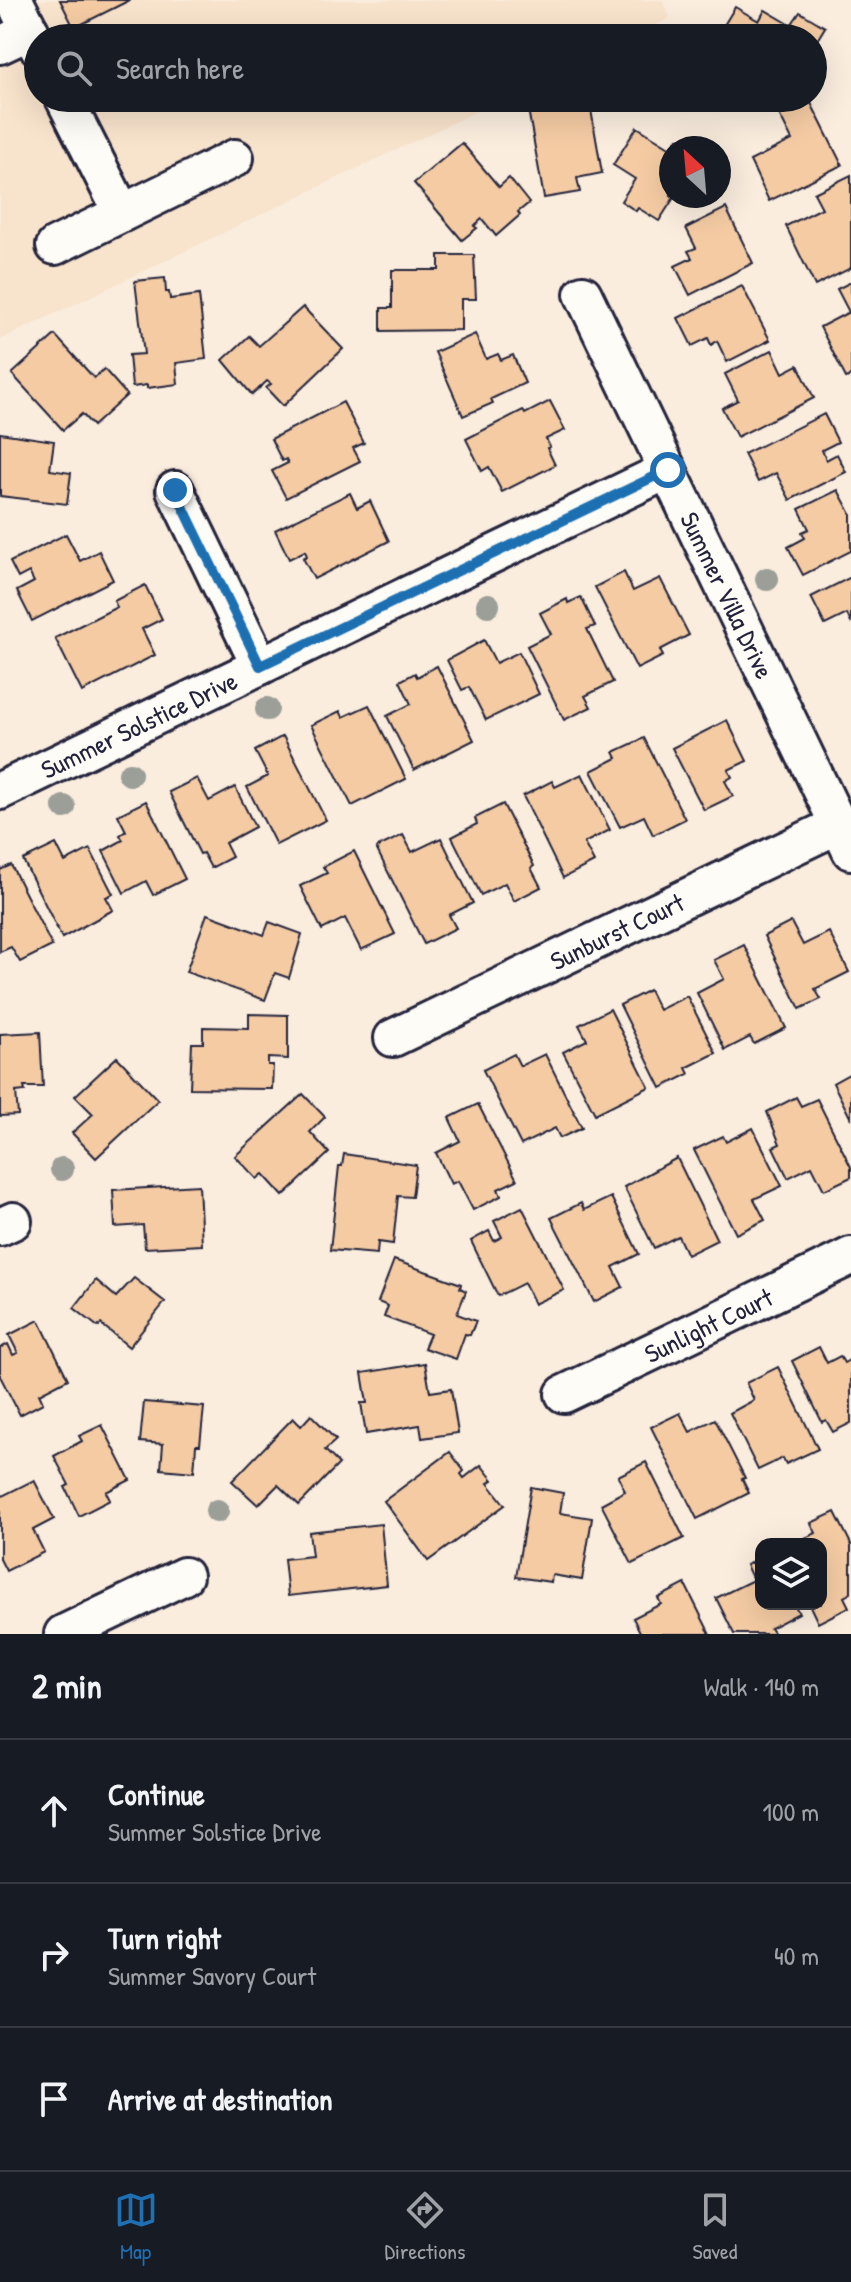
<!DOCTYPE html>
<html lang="en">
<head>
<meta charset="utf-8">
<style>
	body { margin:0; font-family:"Patrick Hand",sans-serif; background:#20242c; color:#f1f3f6 }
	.controls { position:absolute; right:24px; bottom:24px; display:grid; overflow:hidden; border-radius:16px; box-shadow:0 8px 32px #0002 }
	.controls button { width:72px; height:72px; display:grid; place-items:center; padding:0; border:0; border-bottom:2px solid #363941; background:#171b24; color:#f1f3f6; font:40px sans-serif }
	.compass { position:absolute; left:659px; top:136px; width:72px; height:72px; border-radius:50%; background:#171b24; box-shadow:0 8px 32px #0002; rotate:334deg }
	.stop { position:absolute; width:24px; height:24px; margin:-18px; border:6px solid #1f6fb2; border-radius:50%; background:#fff }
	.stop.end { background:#1f6fb2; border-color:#fff; box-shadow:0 2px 8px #0008 }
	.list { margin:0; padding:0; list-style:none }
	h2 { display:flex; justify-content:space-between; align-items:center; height:104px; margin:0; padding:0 32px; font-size:34px }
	h2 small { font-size:26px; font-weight:400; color:#9ea1a6 }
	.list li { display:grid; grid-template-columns:52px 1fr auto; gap:24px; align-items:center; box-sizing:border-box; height:144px; padding:0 32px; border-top:2px solid #363941 }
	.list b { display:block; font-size:30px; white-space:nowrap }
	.list p { margin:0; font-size:26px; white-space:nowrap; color:#9ea1a6 }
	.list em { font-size:26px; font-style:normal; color:#9ea1a6 }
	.icon { flex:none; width:44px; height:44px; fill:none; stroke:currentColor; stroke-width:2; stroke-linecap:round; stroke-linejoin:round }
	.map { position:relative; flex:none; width:851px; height:1634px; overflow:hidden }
	.search { position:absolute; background:#171b24; box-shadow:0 8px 32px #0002; left:24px; right:24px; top:24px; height:88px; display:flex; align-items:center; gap:20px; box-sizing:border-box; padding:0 28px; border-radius:44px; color:#9ea1a6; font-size:30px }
	.sheet { height:536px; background:#171b24 }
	nav { display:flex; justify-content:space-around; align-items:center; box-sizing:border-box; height:112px; border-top:2px solid #363941; background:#171b24; font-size:22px; color:#9ea1a6 }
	nav a { display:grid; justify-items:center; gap:4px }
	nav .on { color:#1f6fb2 }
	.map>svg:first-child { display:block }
	.built { fill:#f8e3cc }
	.building { fill:#f4cba3; stroke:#22223b; stroke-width:2 }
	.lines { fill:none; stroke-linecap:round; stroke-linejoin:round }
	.minor-casing { stroke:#22223b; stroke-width:42 }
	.minor { stroke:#fdfcf7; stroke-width:36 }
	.tree { fill:#9b9f98 }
	.route { stroke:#1f6fb2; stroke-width:10 }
	.labels { text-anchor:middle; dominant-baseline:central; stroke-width:6; stroke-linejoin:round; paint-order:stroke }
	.street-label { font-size:26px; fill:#22223b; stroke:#fdfcf7 }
</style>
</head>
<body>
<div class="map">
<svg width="851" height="1634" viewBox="0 0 851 1634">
	<rect width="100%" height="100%" fill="#faedde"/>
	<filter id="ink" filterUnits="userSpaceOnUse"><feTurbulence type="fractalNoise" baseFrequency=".0125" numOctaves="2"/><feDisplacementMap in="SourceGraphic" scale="16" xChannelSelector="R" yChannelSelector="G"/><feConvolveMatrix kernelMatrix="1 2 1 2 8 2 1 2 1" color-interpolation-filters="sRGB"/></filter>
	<g filter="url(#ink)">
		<path class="built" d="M0,0H662L670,18L629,38H38V98H504L0,340Z"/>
		<g class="building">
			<path d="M60,0H130L74,28Z"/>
			<path d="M735,7L759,21L765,10L791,25L800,12L825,27L813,47V38H723L718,35Z"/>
			<path d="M526,98H551L552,105L589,98L602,173L577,178L580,192L544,198Z"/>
			<path d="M809,99L842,165L769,201L750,161L792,140L779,114Z"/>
			<path d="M637,127L671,148V196H675L659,221L638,208L636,211L621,201L635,179L613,165Z"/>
			<path d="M678,138L692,147L671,148Z"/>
			<path d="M462,143L499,187L509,178L529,203L518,212L520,215L496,236L482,219L474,226L477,228L462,240L414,183Z"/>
			<path d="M851,175V268L815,286L786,226L822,208L814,193Z"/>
			<path d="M726,208L753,263L690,295L675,266L692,258L688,251L696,248L686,228Z"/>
			<path d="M439,255H474L476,299H461V330L381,331V308H392V270H439Z"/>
			<path d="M165,278L166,292H169L170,299L199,295L206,359L176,363L178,384L147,388V385L132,387L129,355L144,354L135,281Z"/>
			<path d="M851,282V376L846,378L820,327L849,312L837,289Z"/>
			<path d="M742,286L770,340L727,362L717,341L711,345L708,338L692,346L678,318Z"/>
			<path d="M303,307L343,349L283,406L266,388L271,384L267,381L252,395L223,360L249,336L259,346Z"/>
			<path d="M475,334L486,359L498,354L501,360L513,355L525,383L491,399L493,403L463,416L435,352Z"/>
			<path d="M55,335L94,378L104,369L127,395L93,426L82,414L63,430L12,374Z"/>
			<path d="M772,350L783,373L798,365L814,398L737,437L722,408L738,400L725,374Z"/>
			<path d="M550,401L565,430L546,439L550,447L547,448L555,465L502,492L489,467L482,471L466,439L523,410L525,414Z"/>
			<path d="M343,402L364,443L353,448L360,461L286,498L272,471L288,463L286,459L282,461L271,439Z"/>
			<path d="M824,414L838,442L822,450L826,460L837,454L846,472L790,500L776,473L758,482L744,454Z"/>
			<path d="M0,433L54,441L50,470L71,473L67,504L0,496Z"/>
			<path d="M838,490L851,514V551L803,575L788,547L805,538L802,532L809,529L799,509Z"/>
			<path d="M350,493L357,508L370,501L389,541L314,579L303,558L307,556L305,551L289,559L275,530Z"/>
			<path d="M66,534L80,561L99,551L113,580L32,621L17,591L34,582L29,572L18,578L10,562Z"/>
			<path d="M624,572L633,591L660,578L689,635L660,650L663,656L637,669L595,587Z"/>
			<path d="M851,577V623L847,614L825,625L811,597Z"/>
			<path d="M145,585L162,619L142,629L155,655L82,692L55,638L117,607L114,601Z"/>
			<path d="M581,597L595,626L587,629L613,682L585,696L591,707L564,720L527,646L551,634L540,613L567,599L568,603Z"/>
			<path d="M484,640L496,663L519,652L539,694L486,720L469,687L462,690L447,660Z"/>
			<path d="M437,666L474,740L414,770L387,716L411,704L400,681L415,673L417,677Z"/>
			<path d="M369,705L406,779L352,806L311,725L340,711L343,717Z"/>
			<path d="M727,720L747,761L728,770L732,777L725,781L733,796L704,810L672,748Z"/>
			<path d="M283,736L326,820L276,845L247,787L268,776L255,751Z"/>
			<path d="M644,738L685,819L653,835L644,816L620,827L591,771L617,758L614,752Z"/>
			<path d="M582,774L610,830L584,843L594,862L563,878L523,796L552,781L555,787Z"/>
			<path d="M197,778L209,801L235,787L255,827L225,843L232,857L211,868L203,853L200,854L169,792Z"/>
			<path d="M146,801L185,879L153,895L146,881L124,893L103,851L123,840L120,835L126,831L118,815Z"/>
			<path d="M503,804L534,866L531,868L541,887L514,901L505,883L481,895L452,837L477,824L475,818Z"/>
			<path d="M403,835L412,852L441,838L473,903L449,915L456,928L424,944L376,848Z"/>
			<path d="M56,844L65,862L90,849L113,894L106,897L113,910L62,938L23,860Z"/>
			<path d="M354,851L395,934L361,950L345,918L322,930L300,886L327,873L323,867Z"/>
			<path d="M11,865L52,946L20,962L11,947L0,952V870Z"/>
			<path d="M207,914L264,935L269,922L302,934L289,978L275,973L265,1000L186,972Z"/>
			<path d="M791,922L803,945L829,932L849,972L815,989L821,999L800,1009L764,936Z"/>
			<path d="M744,945L786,1028L754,1044L750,1037L725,1050L697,993L724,979L714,960Z"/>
			<path d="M649,990L659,1010L687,996L716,1053L686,1068L689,1074L661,1088L620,1005Z"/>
			<path d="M610,1009L649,1087L595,1114L563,1052L587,1040L579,1025Z"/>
			<path d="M249,1014L288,1015V1059L268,1058V1065H273L272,1089L190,1088L192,1043H203V1027L249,1028Z"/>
			<path d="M40,1032L43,1087H24L25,1091L16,1092L18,1115L0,1116V1034Z"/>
			<path d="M514,1054L520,1066L545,1054L582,1128L560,1138L555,1128L521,1145L483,1070Z"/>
			<path d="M117,1057L158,1100L96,1158L72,1133L93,1114L75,1096Z"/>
			<path d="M851,1073V1119L833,1083Z"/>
			<path d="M303,1094L325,1117L310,1132L329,1153L283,1196L263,1174L257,1179L235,1156Z"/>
			<path d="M796,1097L801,1106L817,1099L851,1167V1177L824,1190L812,1166L788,1178L773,1147L780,1144L767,1112Z"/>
			<path d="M478,1104L517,1180L498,1189L501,1196L473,1210L458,1181L451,1184L436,1153L460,1141L449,1118Z"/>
			<path d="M753,1128L782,1186L754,1199L765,1220L736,1234L694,1150L723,1136L726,1142Z"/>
			<path d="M344,1154L416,1165L412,1197L398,1196L393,1244L378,1242L377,1254L330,1250L339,1166H342Z"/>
			<path d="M677,1158L717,1240L687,1255L678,1236L654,1248L624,1187Z"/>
			<path d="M199,1185L202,1245L145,1248L143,1225L115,1227L113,1190Z"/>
			<path d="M611,1197L639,1254L613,1267L623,1287L594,1302L551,1218L581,1203L584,1210Z"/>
			<path d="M522,1207L564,1290L534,1304L524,1283L498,1296L471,1241L489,1231L494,1241L502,1237L494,1221Z"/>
			<path d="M394,1260L461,1284L460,1288L466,1291L457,1314L476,1321L470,1335L465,1334L456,1359L424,1348L430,1334L384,1317L388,1306L378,1302Z"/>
			<path d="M134,1278L165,1302L129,1347L101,1324L98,1327L74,1308L96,1280L116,1297Z"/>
			<path d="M39,1320L68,1379L39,1394L43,1403L20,1415L0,1376V1348L8,1344L13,1355L18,1353L9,1335Z"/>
			<path d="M819,1347L827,1363L840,1356L844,1363L851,1359V1423L833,1432L826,1420L822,1422L792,1361Z"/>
			<path d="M425,1363L430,1392L451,1389L458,1433L422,1438L420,1425L366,1434L361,1403H367L362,1373Z"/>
			<path d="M778,1367L818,1449L786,1464L783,1458L758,1470L730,1413L754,1400L746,1383Z"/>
			<path d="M144,1402L204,1407L200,1445H196L194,1472L161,1469L163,1444L140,1442Z"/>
			<path d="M680,1413L690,1432L715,1419L745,1478L742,1479L749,1493L697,1519L651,1427Z"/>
			<path d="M311,1415L336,1440L325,1450L339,1464L299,1505L278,1485L258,1505L232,1481L293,1418L301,1426Z"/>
			<path d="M102,1425L130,1480L106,1492L110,1500L79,1516L65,1487L69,1485L54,1456L82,1441L79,1436Z"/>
			<path d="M450,1452L464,1471L461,1474L464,1478L481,1465L493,1480L488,1483L505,1505L428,1561L384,1501Z"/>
			<path d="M646,1462L684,1538L632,1564L601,1504L625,1491L618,1476Z"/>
			<path d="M34,1480L54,1519L33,1530L44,1552L6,1571L0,1559V1497Z"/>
			<path d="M531,1487L563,1493L560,1513L592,1518L582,1580L552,1575L551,1582L516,1577Z"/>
			<path d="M835,1512L851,1544V1593L844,1597L849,1607L818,1623L809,1604H821V1544H792L816,1533L811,1523Z"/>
			<path d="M381,1524L387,1585L288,1596L284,1559L312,1556L309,1532Z"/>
			<path d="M761,1558V1604H794L799,1613L770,1628L774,1634H734L716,1598L753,1580L746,1565Z"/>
			<path d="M685,1584L710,1634H641L633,1618L661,1604L658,1598Z"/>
		</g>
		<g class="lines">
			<defs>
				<g id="minor">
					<path d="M14,0L38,47"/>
					<path d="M0,45L30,31"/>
					<path d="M64,98L122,213"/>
					<path d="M55,246L235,158"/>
					<path id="s1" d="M583,294L851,851"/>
					<path d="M175,490L260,666"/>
					<path id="s2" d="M0,791L668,470"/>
					<path id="s3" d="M393,1038L838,825"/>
					<path d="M0,1227L13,1221"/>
					<path id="s4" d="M564,1394L851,1256"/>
					<path d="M63,1634L184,1576"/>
				</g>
			</defs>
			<use href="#minor" class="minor-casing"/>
			<use href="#minor" class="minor"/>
		</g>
		<g class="tree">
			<circle cx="767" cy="579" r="12"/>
			<circle cx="488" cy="605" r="12"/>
			<circle cx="267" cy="709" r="12"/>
			<circle cx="130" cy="774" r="12"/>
			<circle cx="64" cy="807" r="12"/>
			<circle cx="62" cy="1169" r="12"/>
			<circle cx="217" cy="1511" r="12"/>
		</g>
	</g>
	<g class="lines" filter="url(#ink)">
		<path class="route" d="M175,490L260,666L668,470"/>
	</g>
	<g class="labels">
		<g class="street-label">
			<text stroke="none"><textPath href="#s1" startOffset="334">Summer Villa Drive</textPath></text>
			<text stroke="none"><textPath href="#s2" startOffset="154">Summer Solstice Drive</textPath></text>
			<text stroke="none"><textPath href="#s3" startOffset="248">Sunburst Court</textPath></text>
			<text stroke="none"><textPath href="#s4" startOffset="160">Sunlight Court</textPath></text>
		</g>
	</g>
</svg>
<div class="controls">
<button><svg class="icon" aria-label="layers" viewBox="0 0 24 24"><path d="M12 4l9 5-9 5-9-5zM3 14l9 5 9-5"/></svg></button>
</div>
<svg class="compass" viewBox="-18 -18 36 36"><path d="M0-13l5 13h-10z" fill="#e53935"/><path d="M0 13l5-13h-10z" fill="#9ea1a6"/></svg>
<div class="stop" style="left:668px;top:470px"></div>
<div class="stop end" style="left:175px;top:490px"></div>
<div class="search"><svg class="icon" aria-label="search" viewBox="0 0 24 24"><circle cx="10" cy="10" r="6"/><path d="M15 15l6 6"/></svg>Search here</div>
</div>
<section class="sheet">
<h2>2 min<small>Walk · 140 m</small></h2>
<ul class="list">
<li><svg class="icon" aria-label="ahead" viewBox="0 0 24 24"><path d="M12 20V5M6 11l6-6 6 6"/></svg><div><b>Continue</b><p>Summer Solstice Drive</p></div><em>100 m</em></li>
<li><svg class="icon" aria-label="right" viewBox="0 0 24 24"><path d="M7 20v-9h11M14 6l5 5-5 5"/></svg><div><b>Turn right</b><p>Summer Savory Court</p></div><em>40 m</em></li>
<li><svg class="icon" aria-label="arrive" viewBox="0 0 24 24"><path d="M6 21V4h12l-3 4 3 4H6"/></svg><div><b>Arrive at destination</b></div></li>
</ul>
</section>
<nav>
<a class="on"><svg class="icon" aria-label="map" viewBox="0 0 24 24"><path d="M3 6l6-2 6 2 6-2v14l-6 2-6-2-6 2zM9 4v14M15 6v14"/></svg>Map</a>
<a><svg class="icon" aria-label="directions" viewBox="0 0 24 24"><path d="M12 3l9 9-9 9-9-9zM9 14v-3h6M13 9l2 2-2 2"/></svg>Directions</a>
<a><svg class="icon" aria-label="saved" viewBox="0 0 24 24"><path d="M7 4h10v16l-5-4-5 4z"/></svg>Saved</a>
</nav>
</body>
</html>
